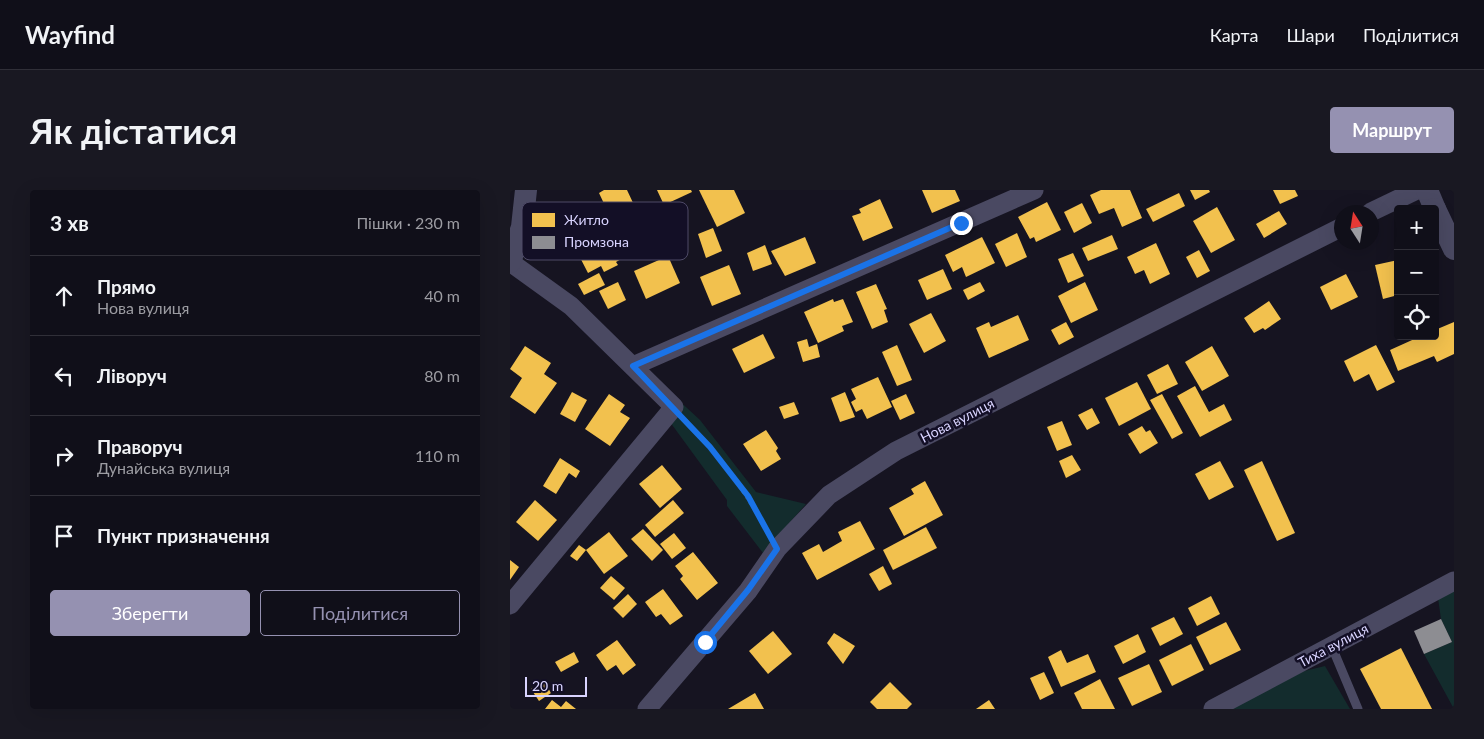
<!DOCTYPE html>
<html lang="uk">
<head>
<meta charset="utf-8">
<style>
	body { margin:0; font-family:Lato,sans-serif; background:#191822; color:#f1f3f6 }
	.controls { position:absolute; right:15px; top:15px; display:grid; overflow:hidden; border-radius:5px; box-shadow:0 5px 20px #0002 }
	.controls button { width:45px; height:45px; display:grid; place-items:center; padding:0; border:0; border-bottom:1px solid #302f38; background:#100f19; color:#f1f3f6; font:25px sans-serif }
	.compass { position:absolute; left:824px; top:15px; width:45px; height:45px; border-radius:50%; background:#100f19; box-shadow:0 5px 20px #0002; rotate:348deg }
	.scale { position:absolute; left:15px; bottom:12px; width:62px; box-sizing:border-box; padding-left:5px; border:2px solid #d9d4ff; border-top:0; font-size:14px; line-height:18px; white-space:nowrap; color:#d9d4ff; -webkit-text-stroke:4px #130f26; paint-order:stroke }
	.stop { position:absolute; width:15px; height:15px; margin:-11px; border:4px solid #1a73e8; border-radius:50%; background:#fff }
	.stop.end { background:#1a73e8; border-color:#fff; box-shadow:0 1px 5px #0008 }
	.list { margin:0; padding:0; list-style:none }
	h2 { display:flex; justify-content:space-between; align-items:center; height:65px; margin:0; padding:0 20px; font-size:21px }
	h2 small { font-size:16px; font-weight:400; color:#9c9ca2 }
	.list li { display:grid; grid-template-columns:32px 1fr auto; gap:15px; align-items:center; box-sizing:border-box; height:80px; padding:0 20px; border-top:1px solid #302f38 }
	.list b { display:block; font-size:19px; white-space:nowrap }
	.list p { margin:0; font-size:16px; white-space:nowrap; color:#9c9ca2 }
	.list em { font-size:16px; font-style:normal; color:#9c9ca2 }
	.actions { display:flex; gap:10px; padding:15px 20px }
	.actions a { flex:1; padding:11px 0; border:1px solid #9591b1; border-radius:5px; text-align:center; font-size:18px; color:#9591b1 }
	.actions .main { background:#9591b1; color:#fff }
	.icon { flex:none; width:28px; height:28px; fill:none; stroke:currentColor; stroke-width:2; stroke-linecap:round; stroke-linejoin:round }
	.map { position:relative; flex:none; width:944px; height:519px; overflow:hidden; border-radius:5px }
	header { display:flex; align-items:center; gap:30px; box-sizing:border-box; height:70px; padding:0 25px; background:#100f19; border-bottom:1px solid #302f38 }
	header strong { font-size:24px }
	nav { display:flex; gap:28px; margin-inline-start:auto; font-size:18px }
	.intro { display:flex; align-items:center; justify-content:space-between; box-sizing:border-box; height:120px; padding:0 30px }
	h1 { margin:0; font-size:35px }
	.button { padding:12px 22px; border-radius:5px; background:#9591b1; color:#fff; font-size:18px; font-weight:700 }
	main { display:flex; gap:30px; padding:0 30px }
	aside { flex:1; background:#100f19; border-radius:5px; box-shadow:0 5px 20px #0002 }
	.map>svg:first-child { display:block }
	.green { fill:#132c2d }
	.homes { fill:#f2c14e }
	.industry { fill:#8d8d92 }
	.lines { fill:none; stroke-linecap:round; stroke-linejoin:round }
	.path { stroke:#44505f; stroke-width:3; stroke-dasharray:2.5 4; stroke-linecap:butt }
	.service { stroke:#4a4962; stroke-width:9 }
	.minor { stroke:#4a4962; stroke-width:19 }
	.tertiary { stroke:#4a4962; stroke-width:22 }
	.route { stroke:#1a73e8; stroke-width:6 }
	.labels { text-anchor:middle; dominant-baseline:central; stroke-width:5; stroke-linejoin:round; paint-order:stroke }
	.street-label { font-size:14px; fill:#d9d4ff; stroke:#130f26 }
	.key { fill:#130f26; stroke:#4e4a67; stroke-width:1 }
	.key-label { font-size:14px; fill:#d9d4ff }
</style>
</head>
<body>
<header>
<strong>Wayfind</strong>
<nav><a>Карта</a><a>Шари</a><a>Поділитися</a></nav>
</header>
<div class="intro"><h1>Як дістатися</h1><a class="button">Маршрут</a></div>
<main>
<aside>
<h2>3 хв<small>Пішки · 230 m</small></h2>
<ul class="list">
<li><svg class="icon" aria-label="ahead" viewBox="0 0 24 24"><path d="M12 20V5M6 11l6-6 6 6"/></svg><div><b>Прямо</b><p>Нова вулиця</p></div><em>40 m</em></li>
<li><svg class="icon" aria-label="left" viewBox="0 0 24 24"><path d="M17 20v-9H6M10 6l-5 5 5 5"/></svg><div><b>Ліворуч</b></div><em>80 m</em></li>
<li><svg class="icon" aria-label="right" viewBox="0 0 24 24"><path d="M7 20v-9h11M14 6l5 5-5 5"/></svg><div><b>Праворуч</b><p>Дунайська вулиця</p></div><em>110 m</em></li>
<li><svg class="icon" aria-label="arrive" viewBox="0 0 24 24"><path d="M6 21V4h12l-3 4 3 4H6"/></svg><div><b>Пункт призначення</b></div></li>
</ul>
<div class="actions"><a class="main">Зберегти</a><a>Поділитися</a></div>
</aside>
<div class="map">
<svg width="944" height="519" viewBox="0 0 944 519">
	<rect width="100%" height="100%" fill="#161421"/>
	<g class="green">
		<path d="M163,205L190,230L246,302L296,314L253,363L217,316V310L160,232Z"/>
		<path d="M944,399V519L914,464L942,452L931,429L928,408Z"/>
		<path d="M815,476L840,519H721L786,483Z"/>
	</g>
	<g class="homes">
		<path d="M94,0H117L125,17L107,26L103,18L97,20L89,3Z"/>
		<path d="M147,0H181L182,2L154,15Z"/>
		<path d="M189,0H224L235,23L207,37Z"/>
		<path d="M412,0H445L450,11L422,23Z"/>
		<path d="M591,0H620L632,28L612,37L604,18L589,24L580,5Z"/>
		<path d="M680,0H699L700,2L685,10Z"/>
		<path d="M763,0H785L788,6L770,14Z"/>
		<path d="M669,3L675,16L643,32L636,19Z"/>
		<path d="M370,9L383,38L353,51L342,26L351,23L349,19Z"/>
		<path d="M537,12L551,40L526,52L524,47L520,49L508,27Z"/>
		<path d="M572,13L582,33L564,43L554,22Z"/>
		<path d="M707,17L725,50L701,63L683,31Z"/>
		<path d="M769,21L777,34L754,48L746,34Z"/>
		<path d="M94,33L113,68L106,72L108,75L94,82L91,76L78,83L61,50Z"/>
		<path d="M203,38L212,61L196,68L188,44Z"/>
		<path d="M507,43L517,67L496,77L485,54Z"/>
		<path d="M602,45L608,59L578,71L572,58Z"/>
		<path d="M295,47L306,73L275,86L261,61Z"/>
		<path d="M472,47L485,73L456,87L452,77L443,82L435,65Z"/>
		<path d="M646,53L660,84L640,94L634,80L625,84L617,67Z"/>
		<path d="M255,55L262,74L243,81L237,63Z"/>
		<path d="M689,60L700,81L687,88L676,67Z"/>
		<path d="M563,63L574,86L558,93L548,69Z"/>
		<path d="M158,66L170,93L136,109L124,81Z"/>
		<path d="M888,70V105L873,109L865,75Z"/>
		<path d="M219,75L231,104L202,116L190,87Z"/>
		<path d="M433,79L442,99L417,110L408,90Z"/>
		<path d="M89,83L95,95L74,105L68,94Z"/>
		<path d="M836,84L848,107L821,120L810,97Z"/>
		<path d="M108,92L116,110L98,119L89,101Z"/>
		<path d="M470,92L475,101L458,110L453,100Z"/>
		<path d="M575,92L588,120L561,133L548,106Z"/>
		<path d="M366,94L377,119L374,120L378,132L362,139L346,102Z"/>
		<path d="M323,109L324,112L333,109L343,132L332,136L334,141L308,153L294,122Z"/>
		<path d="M759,111L771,129L755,140L753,138L744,143L734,128Z"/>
		<path d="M421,123L436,151L414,163L399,134Z"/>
		<path d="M508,125L519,150L479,168L466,138L479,132L481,137Z"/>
		<path d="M556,132L564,147L549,155L541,140Z"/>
		<path d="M944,132V164L927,172L924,166L888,181L880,160L911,146H925V140Z"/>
		<path d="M253,144L265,168L234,183L222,159Z"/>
		<path d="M297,149L299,157L307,154L310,167L293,172L287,152Z"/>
		<path d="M387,155L402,190L387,196L372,162Z"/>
		<path d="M866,155L885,192L867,201L859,184L844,192L834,171Z"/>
		<path d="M15,156L41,173L34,184L47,193L25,224L0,207L12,188L0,179Z"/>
		<path d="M702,156L719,186L692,201L675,172Z"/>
		<path d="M658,174L668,194L647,204L637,185Z"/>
		<path d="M368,187L382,217L357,229L352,219L346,222L341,212L346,209L341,199Z"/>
		<path d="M627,192L641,219L609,236L595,208Z"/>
		<path d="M685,196L699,222L714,214L722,230L690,247L667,206Z"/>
		<path d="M62,202L77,210L65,232L50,224Z"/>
		<path d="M335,202L345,227L330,232L321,208Z"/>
		<path d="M99,204L115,215L110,222L120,228L100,256L75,239Z"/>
		<path d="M396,204L405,223L390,230L381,211Z"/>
		<path d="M652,204L673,243L662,249L640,210Z"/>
		<path d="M284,212L289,224L274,229L269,217Z"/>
		<path d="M582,218L590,233L577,240L568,225Z"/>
		<path d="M552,231L562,255L547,261L537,237Z"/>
		<path d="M632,236L636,242L640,240L648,253L630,264L618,244Z"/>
		<path d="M256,240L268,258L266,261L271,269L251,281L233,254Z"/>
		<path d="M562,265L571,280L556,288L549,271Z"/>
		<path d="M50,268L70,281L66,288L59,283L46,304L33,296Z"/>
		<path d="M710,271L724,297L699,310L685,284Z"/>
		<path d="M752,271L785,343L767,351L734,280Z"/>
		<path d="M152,275L172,299L150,318L129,294Z"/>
		<path d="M415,291L433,325L394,346L379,318L404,304L401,299Z"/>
		<path d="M25,310L47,330L28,351L6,332Z"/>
		<path d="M163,310L174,323L145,347L135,335Z"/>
		<path d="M350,331L365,359L307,390L292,363L309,354L313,362L332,351L328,342Z"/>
		<path d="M416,337L427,358L383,380L373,360Z"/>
		<path d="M133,339L153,360L142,371L121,349Z"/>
		<path d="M99,342L118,366L94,384L76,360Z"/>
		<path d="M164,343L176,358L162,369L150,354Z"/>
		<path d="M69,355L76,360L67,371L60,366Z"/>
		<path d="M183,362L208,393L187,410L170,389L173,386L165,376Z"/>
		<path d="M0,370L9,377L0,390Z"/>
		<path d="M373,376L382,394L369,401L359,384Z"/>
		<path d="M101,386L115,398L104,410L90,398Z"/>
		<path d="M153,399L173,426L160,435L151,424L146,427L135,412Z"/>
		<path d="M118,404L127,414L113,428L103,418Z"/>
		<path d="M701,406L710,424L687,436L678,418Z"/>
		<path d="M664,427L673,444L650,456L641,438Z"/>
		<path d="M716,432L731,460L700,475L686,447Z"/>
		<path d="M263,441L282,464L258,484L239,461Z"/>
		<path d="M324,443L345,456L333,474L317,453Z"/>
		<path d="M628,444L636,462L613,474L604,456Z"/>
		<path d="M107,450L126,475L113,485L106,475L97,481L86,465Z"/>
		<path d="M681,454L694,480L662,496L649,470Z"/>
		<path d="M891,458L922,519H871L850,479Z"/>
		<path d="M551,460L557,473L578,464L586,482L551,497L538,467Z"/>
		<path d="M64,462L69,472L51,482L45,472Z"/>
		<path d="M639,474L652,502L622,516L608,488Z"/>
		<path d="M534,482L544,503L530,510L520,488Z"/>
		<path d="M590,489L605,519H572L564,503Z"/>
		<path d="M34,491L41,503L29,511L21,499Z"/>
		<path d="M380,492L402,514L397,519H367L360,512Z"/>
		<path d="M245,503L254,519H218Z"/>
		<path d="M42,510L51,517L56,511L66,519H35Z"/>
		<path d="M479,510L485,519H466Z"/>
	</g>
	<path class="industry" d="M931,429L942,452L914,464L904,441Z"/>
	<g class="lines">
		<path class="path" d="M176,230C208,265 235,301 257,342"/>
		<path class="service" d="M822,457L848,519"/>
		<g class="minor">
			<path d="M861,22L907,0"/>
			<path d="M123,176L524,0"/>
			<path d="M0,415L164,217L61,116L0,72"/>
			<path d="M137,519L238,401L267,359L319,305L386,261L832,37"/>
			<path d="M703,519L944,391"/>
		</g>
		<g class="tertiary">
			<path d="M917,0L925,19"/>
			<path d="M925,19L944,59"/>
			<path d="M0,72L12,37L16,0"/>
		</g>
	</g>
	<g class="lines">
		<path class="route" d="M195,452L238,400L267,359L238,306L200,257L123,176L451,33"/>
	</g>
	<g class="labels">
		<g class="street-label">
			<text transform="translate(447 230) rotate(-27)">Нова вулиця</text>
			<text transform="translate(823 455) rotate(-28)">Тиха вулиця</text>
		</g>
	</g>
	<rect x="12" y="12" width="166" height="58" rx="8" class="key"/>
	<rect x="22" y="23" width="23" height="14" fill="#f2c14e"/>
	<rect x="22" y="46" width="23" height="13" fill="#8d8d92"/>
	<g class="key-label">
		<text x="54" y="35">Житло</text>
		<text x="54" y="57">Промзона</text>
	</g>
</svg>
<div class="controls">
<button>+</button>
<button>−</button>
<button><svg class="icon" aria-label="locate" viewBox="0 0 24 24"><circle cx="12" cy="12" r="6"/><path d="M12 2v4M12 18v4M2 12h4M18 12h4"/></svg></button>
</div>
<svg class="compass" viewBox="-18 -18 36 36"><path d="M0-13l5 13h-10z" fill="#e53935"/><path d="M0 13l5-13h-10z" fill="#9c9ca2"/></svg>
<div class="scale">20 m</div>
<div class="stop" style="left:195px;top:452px"></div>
<div class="stop end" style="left:451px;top:33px"></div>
</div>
</main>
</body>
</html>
